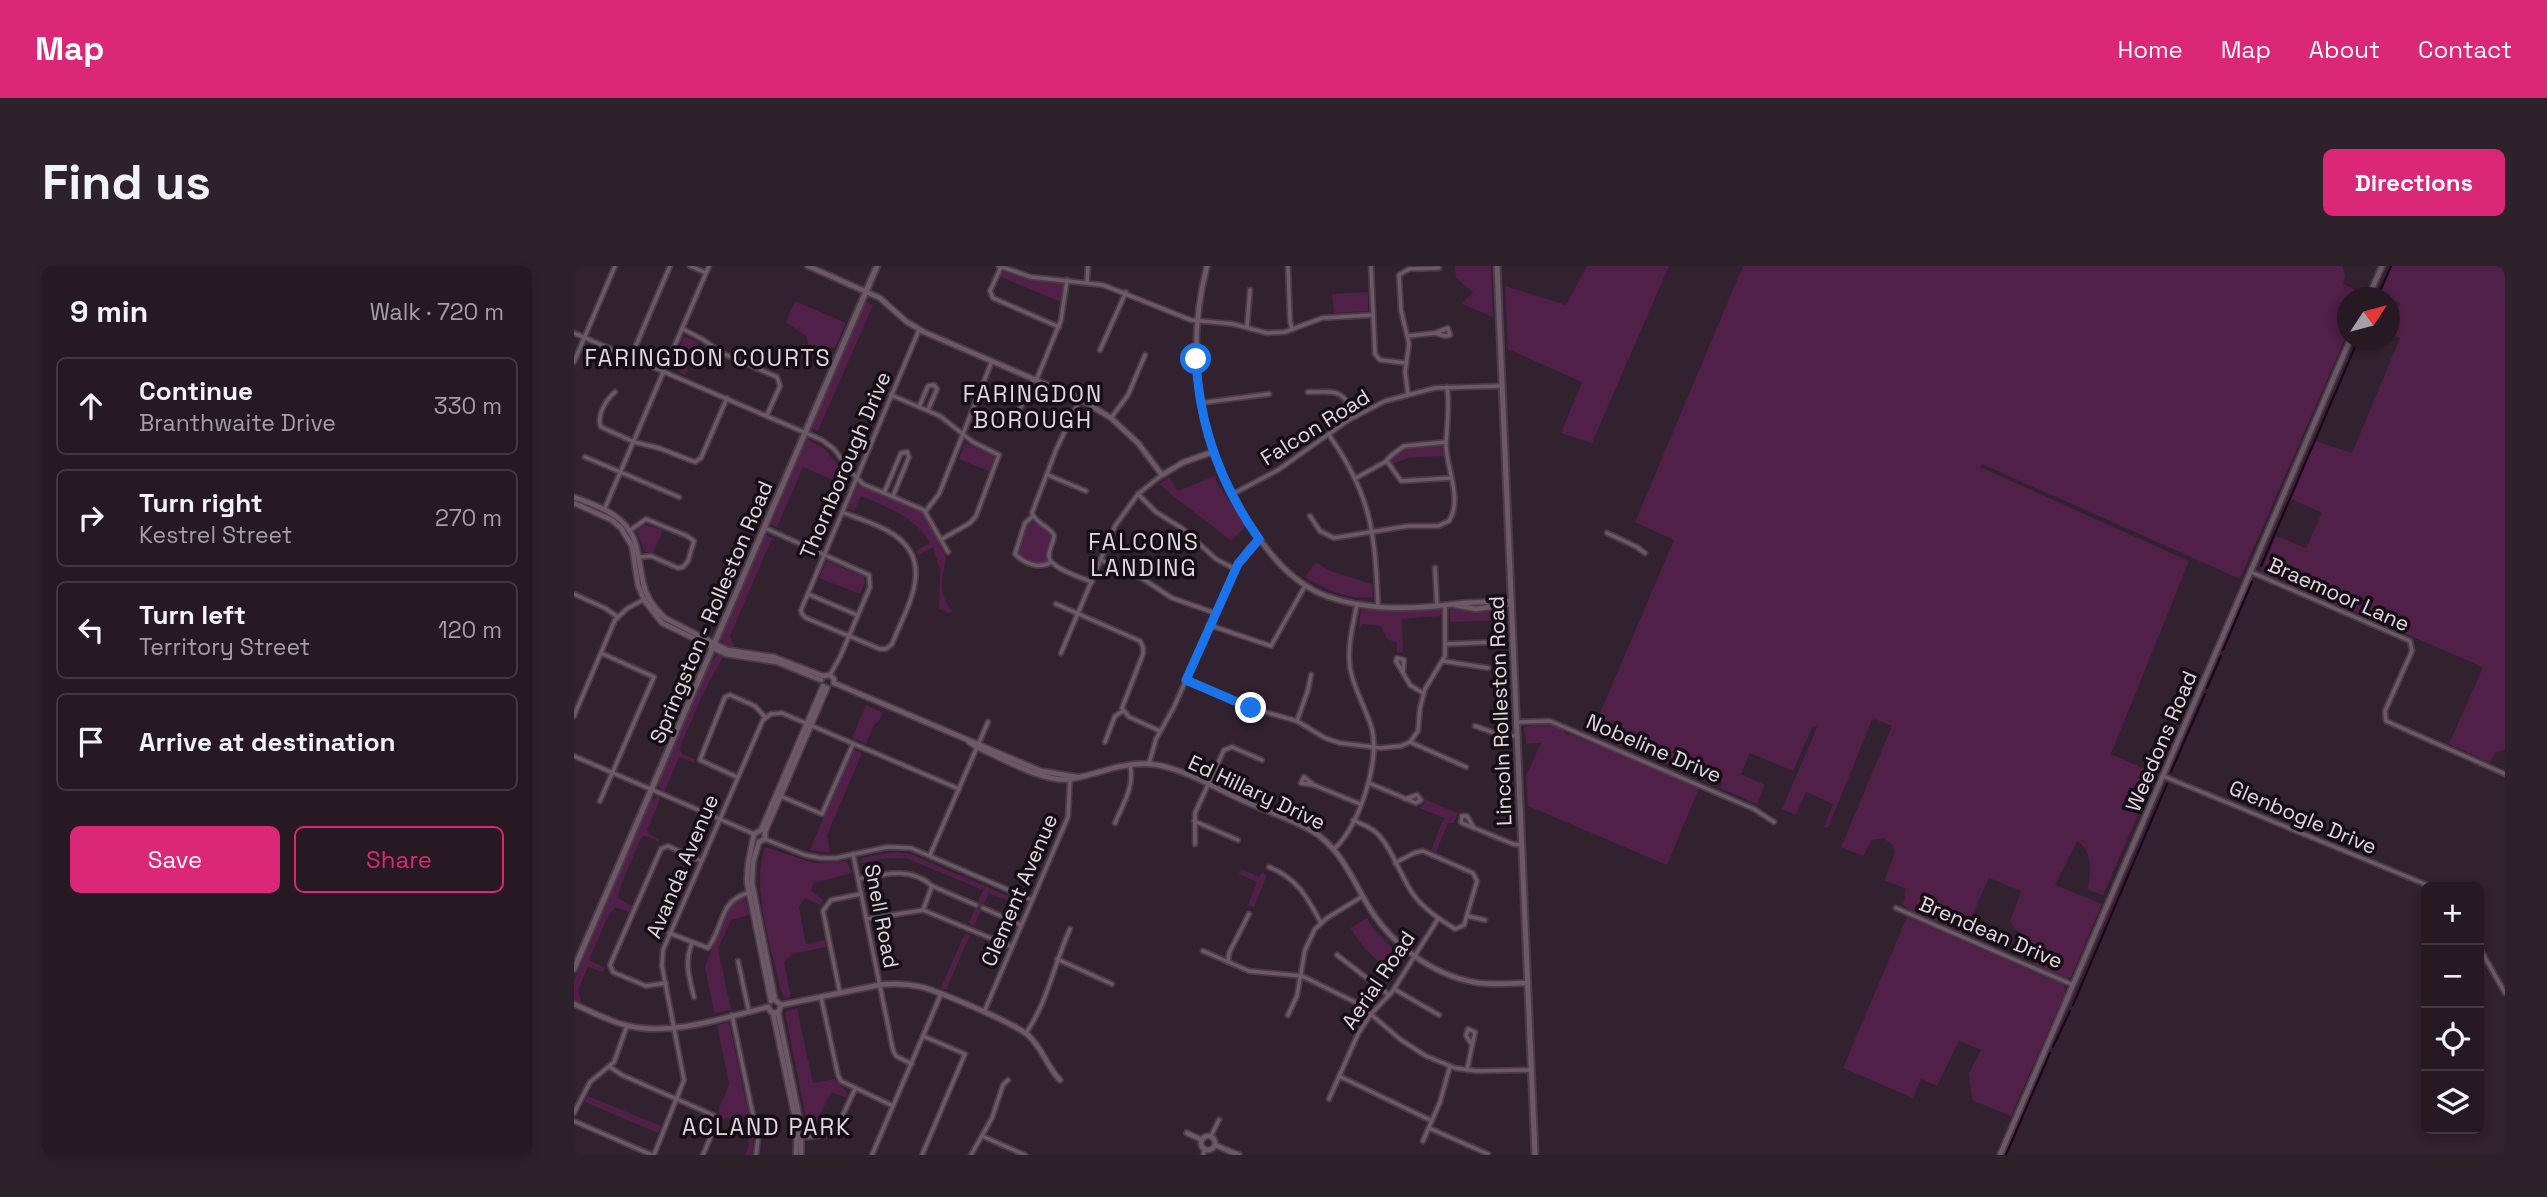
<!DOCTYPE html>
<html lang="en">
<head>
<meta charset="utf-8">
<style>
	body { margin:0; font-family:"Space Grotesk",sans-serif; background:#2e222a; color:#f1f3f6 }
	.controls { position:absolute; right:21px; bottom:21px; display:grid; overflow:hidden; border-radius:10px; box-shadow:0 4px 10px #0003 }
	.controls button { width:63px; height:63px; display:grid; place-items:center; padding:0; border:0; border-bottom:2px solid #423840; background:#261922; color:#f1f3f6; font:35px sans-serif }
	.compass { position:absolute; left:1763px; top:21px; width:63px; height:63px; border-radius:50%; background:#261922; box-shadow:0 4px 10px #0003; rotate:54deg }
	.stop { position:absolute; width:21px; height:21px; margin:-16px; border:5px solid #1a73e8; border-radius:50%; background:#fff }
	.stop.end { background:#1a73e8; border-color:#fff; box-shadow:0 2px 7px #0008 }
	.list { margin:0; padding:0; list-style:none }
	h2 { display:flex; justify-content:space-between; align-items:center; height:91px; margin:0; padding:0 28px; font-size:30px }
	h2 small { font-size:23px; font-weight:400; color:#a4a0a5 }
	.list li { display:grid; grid-template-columns:46px 1fr auto; gap:21px; align-items:center; box-sizing:border-box; height:98px; margin:0 14px 14px; padding:0 14px; border:2px solid #423840; border-radius:10px }
	.list b { display:block; font-size:26px; white-space:nowrap }
	.list p { margin:0; font-size:23px; white-space:nowrap; color:#a4a0a5 }
	.list em { font-size:23px; font-style:normal; color:#a4a0a5 }
	.actions { display:flex; gap:14px; padding:21px 28px }
	.actions a { flex:1; padding:16px 0; border:2px solid #db2777; border-radius:10px; text-align:center; font-size:24px; color:#db2777 }
	.actions .main { background:#db2777; color:#fff }
	.icon { flex:none; width:38px; height:38px; fill:none; stroke:currentColor; stroke-width:2; stroke-linecap:round; stroke-linejoin:round }
	.map { position:relative; flex:none; width:1931px; height:889px; overflow:hidden; border-radius:10px }
	header { display:flex; align-items:center; gap:42px; box-sizing:border-box; height:98px; padding:0 35px; background:#db2777; color:#fff }
	header strong { font-size:33px }
	nav { display:flex; gap:38px; margin-inline-start:auto; font-size:24px }
	.intro { display:flex; align-items:center; justify-content:space-between; box-sizing:border-box; height:168px; padding:0 42px }
	h1 { margin:0; font-size:49px }
	.button { padding:18px 32px; border-radius:10px; background:#db2777; color:#fff; font-size:24px; font-weight:700 }
	main { display:flex; gap:42px; padding:0 42px }
	aside { flex:1; background:#261922; border-radius:10px; box-shadow:0 4px 10px #0003 }
	.map>svg:first-child { display:block }
	.green { fill:#502048 }
	.lines { fill:none; stroke-linecap:round; stroke-linejoin:round }
	.stream { stroke:#22011c; stroke-width:2 }
	.minor-casing { stroke:#4a3c46; stroke-width:7 }
	.tertiary-casing { stroke:#4a3c46; stroke-width:8 }
	.secondary-casing { stroke:#4a3c46; stroke-width:9 }
	.minor { stroke:#6c5867; stroke-width:3.5 }
	.tertiary { stroke:#6c5867; stroke-width:4.5 }
	.secondary { stroke:#6c5867; stroke-width:5 }
	.route { stroke:#1a73e8; stroke-width:9 }
	.labels { text-anchor:middle; dominant-baseline:central; stroke-width:7; stroke-linejoin:round; paint-order:stroke }
	.street-label { font-size:21px; fill:#e2d7df; stroke:#150e14 }
	.neighbourhood-label { font-size:23px; letter-spacing:2px; fill:#e2d7df; stroke:#150e14 }
</style>
</head>
<body>
<header>
<strong>Map</strong>
<nav><a>Home</a><a>Map</a><a>About</a><a>Contact</a></nav>
</header>
<div class="intro"><h1>Find us</h1><a class="button">Directions</a></div>
<main>
<aside>
<h2>9 min<small>Walk · 720 m</small></h2>
<ul class="list">
<li><svg class="icon" aria-label="ahead" viewBox="0 0 24 24"><path d="M12 20V5M6 11l6-6 6 6"/></svg><div><b>Continue</b><p>Branthwaite Drive</p></div><em>330 m</em></li>
<li><svg class="icon" aria-label="right" viewBox="0 0 24 24"><path d="M7 20v-9h11M14 6l5 5-5 5"/></svg><div><b>Turn right</b><p>Kestrel Street</p></div><em>270 m</em></li>
<li><svg class="icon" aria-label="left" viewBox="0 0 24 24"><path d="M17 20v-9H6M10 6l-5 5 5 5"/></svg><div><b>Turn left</b><p>Territory Street</p></div><em>120 m</em></li>
<li><svg class="icon" aria-label="arrive" viewBox="0 0 24 24"><path d="M6 21V4h12l-3 4 3 4H6"/></svg><div><b>Arrive at destination</b></div></li>
</ul>
<div class="actions"><a class="main">Save</a><a>Share</a></div>
</aside>
<div class="map">
<svg width="1931" height="889" viewBox="0 0 1931 889">
	<rect width="100%" height="100%" fill="#32212e"/>
	<g class="green">
		<path d="M881,0H917L919,51L888,38L899,26L882,12Z"/>
		<path d="M1013,0H1095L1018,177L987,167L1008,116L934,83L931,20L992,39Z"/>
		<path d="M1169,0H1768L1771,10L1769,18L1791,28L1790,31L1773,32V68L1666,313L1408,198L1406,201L1615,295L1537,488L1582,508L1529,629L1514,624C1516,606 1520,586 1503,575L1481,619L1528,638L1497,711L1492,713L1459,698C1469,678 1443,671 1436,655L1447,625L1415,612L1390,667L1334,643L1329,639L1332,623L1310,614L1321,587L1319,579L1309,572L1298,574L1289,590L1267,581L1318,460L1301,453L1298,454L1254,562L1250,561L1259,538L1232,526L1222,549L1208,543L1243,461L1239,460L1219,505L1176,487L1167,508L1191,519L1183,538L1146,522L1148,516L1143,514L1140,520L1087,495L1035,476L1034,472L1017,468L1100,274L1061,256Z"/>
		<path d="M1818,0H1931V484L1921,486L1916,497L1875,478L1909,401L1687,306L1702,270L1732,282L1748,247L1717,233L1741,175L1778,187L1826,72L1815,67L1816,61L1826,37L1806,28Z"/>
		<path d="M428,6L490,18L489,37L425,10Z"/>
		<path d="M794,26V45L760,47L758,28Z"/>
		<path d="M221,35L272,57L261,82L234,79L233,71L212,56Z"/>
		<path d="M292,36L299,39L244,165L237,162Z"/>
		<path d="M110,71L125,76L111,109L97,100Z"/>
		<path d="M233,173L251,183L276,214L273,220L229,201L203,261L197,258Z"/>
		<path d="M391,177L418,189L420,193L414,205L385,193Z"/>
		<path d="M840,180H872L873,190L834,192L818,198V192L831,183Z"/>
		<path d="M641,210L643,217L672,260L657,275C634,255 608,239 585,218L595,211L603,224H606Z"/>
		<path d="M286,218L346,244L351,250L372,291C369,312 362,327 379,345L375,347L365,343L366,304L359,281L344,289L342,285L356,277C340,250 315,242 287,230L280,245L273,242L282,220Z"/>
		<path d="M456,255C490,270 470,270 473,295L468,299L445,290L442,285Z"/>
		<path d="M69,258L89,264L79,287L71,286L62,264Z"/>
		<path d="M191,269L198,272L156,370L160,380L159,383L151,380L147,373Z"/>
		<path d="M253,295L290,311L291,316L286,328L245,312Z"/>
		<path d="M742,296L756,305L798,318L799,331C773,334 753,324 731,311Z"/>
		<path d="M871,340L866,350L828,353L829,386L823,387V377L813,373L807,360L789,358L785,362L787,343L814,345Z"/>
		<path d="M930,341L932,354L876,356V343L905,345Z"/>
		<path d="M143,388L150,389L130,426L105,483L108,488L121,493L120,497L105,491L90,526L85,521V516L134,401Z"/>
		<path d="M292,439L309,447L305,455L300,459L292,478L278,472Z"/>
		<path d="M975,458L989,464L993,469L996,468L1125,522L1093,599L954,540L952,510L967,477L952,478L950,462L953,460Z"/>
		<path d="M278,483L288,487L253,569L256,587L236,584Z"/>
		<path d="M799,522L845,541L849,540L852,534L884,547L880,557H874L862,586L857,584L870,552L801,524L798,525Z"/>
		<path d="M84,530L86,534L73,564L75,568L86,573L85,576L71,570L67,572L47,619L44,632L58,640L55,646L41,641L33,652L15,694L31,702L29,706L14,701L4,724L8,738L0,735V715L71,548L78,534Z"/>
		<path d="M191,581L240,597L273,595L278,607L240,617L237,624L249,634L246,639L231,632L225,641L232,678L251,674L252,681L218,688L210,696L217,731L212,732L208,728C199,689 176,618 191,581Z"/>
		<path d="M320,586L336,588L446,635L449,638L448,641L415,627L400,660L395,657L409,624L332,592H314L286,597L288,592Z"/>
		<path d="M667,603L685,611L688,606L693,609L680,641L674,639L683,616L665,608Z"/>
		<path d="M171,630L175,649L157,654L144,682L157,744L140,747L131,701L154,642L162,632Z"/>
		<path d="M1333,651L1490,719L1491,727L1437,850L1398,834L1395,807L1407,784L1385,775L1363,820L1347,813L1339,832L1269,802Z"/>
		<path d="M793,652L800,664L821,685L809,700L791,683L776,662Z"/>
		<path d="M391,667L396,669L372,724L367,722Z"/>
		<path d="M223,742L239,817L260,813L274,827L273,832L257,826L240,861L241,867H235L211,746Z"/>
		<path d="M155,756L180,872L178,889H171L175,880L169,848L148,854L144,845L155,818L143,759Z"/>
		<path d="M14,830L87,860L84,867L11,836Z"/>
	</g>
	<g class="lines">
		<g class="stream">
			<path d="M1803,32L1817,0"/>
			<path d="M1687,300L1784,74"/>
			<path d="M1649,384L1678,316"/>
			<path d="M1633,422L1647,390"/>
			<path d="M1597,506L1631,428"/>
			<path d="M1499,739L1593,518"/>
			<path d="M1479,781L1496,745"/>
			<path d="M1432,889L1476,787"/>
		</g>
		<defs>
			<g id="minor">
				<path d="M116,0L132,7"/>
				<path d="M425,0L457,11L529,19L617,54L659,58L693,67L711,66L748,52L799,49"/>
				<path d="M714,0L716,55L718,63"/>
				<path d="M797,0L801,88L806,94L832,97"/>
				<path d="M427,1L416,25L419,32L485,61"/>
				<path d="M513,15L514,0"/>
				<path d="M673,61L676,24"/>
				<path d="M109,63L128,73L150,88L203,111L206,120L193,149"/>
				<path d="M0,67L248,174L260,183L278,207L289,218L350,244L374,286"/>
				<path d="M834,70L861,67L874,62L876,69L871,70L861,67"/>
				<path d="M526,84L552,26"/>
				<path d="M57,91L96,0"/>
				<path d="M0,96L41,0"/>
				<path d="M462,115L487,54L493,14"/>
				<path d="M41,126C32,134 22,150 27,161L60,176L85,182L121,196L127,192L153,132"/>
				<path d="M734,126C763,126 767,122 782,150"/>
				<path d="M834,128L831,106L835,78L827,44L825,9L835,3L865,2"/>
				<path d="M317,129L366,150L399,176L425,189L402,250L396,257L368,273"/>
				<path d="M506,133L482,184L458,247C462,258 474,259 480,269C480,277 474,284 475,291C476,302 508,312 518,316"/>
				<path d="M626,137L695,128"/>
				<path d="M345,141L354,120L360,119L363,123L354,144"/>
				<path d="M537,152L554,129L571,89"/>
				<path d="M441,154L459,113"/>
				<path d="M755,169C798,230 801,268 804,341"/>
				<path d="M11,191L105,231"/>
				<path d="M813,195L827,215L877,212"/>
				<path d="M474,209L512,225"/>
				<path d="M782,212L811,196L819,188L830,180L872,176"/>
				<path d="M310,227L327,187L333,186L335,191L319,230"/>
				<path d="M564,228L582,246L609,263L642,293L661,303"/>
				<path d="M657,229L704,204L773,155L811,135L861,122L928,120"/>
				<path d="M30,244L135,0"/>
				<path d="M268,246C285,253 304,258 319,268C363,297 332,342 318,378L312,383H306L232,352L228,348L227,344L345,64"/>
				<path d="M351,246L365,228L418,95"/>
				<path d="M459,250L451,257L441,288C450,297 465,304 477,296"/>
				<path d="M736,250L746,265L760,272L834,260H864L875,255C889,233 872,202 872,178C873,158 876,141 873,121"/>
				<path d="M191,262L295,309L296,321L266,391L256,409"/>
				<path d="M55,265L72,253L113,270L120,275L114,295L109,301L104,302L77,290L67,291"/>
				<path d="M1033,267L1063,281L1071,287"/>
				<path d="M527,294L569,313L598,332L641,347"/>
				<path d="M861,302L863,340"/>
				<path d="M1677,306L1836,375L1838,385L1811,445L1812,455L1931,508"/>
				<path d="M0,328L31,342L44,351"/>
				<path d="M234,328L283,349"/>
				<path d="M482,338L566,375L569,381V388L548,442L555,451L586,465"/>
				<path d="M635,359L697,380L731,320"/>
				<path d="M873,378L922,376"/>
				<path d="M487,387L541,260L564,228L588,209"/>
				<path d="M869,395L914,402"/>
				<path d="M829,406L830,394L823,392L822,395L836,419L849,427"/>
				<path d="M612,414L677,442L723,455L751,472L766,477L806,482L827,480L836,476L844,465L846,442L851,423L871,390V340"/>
				<path d="M0,450L41,354L54,342L71,333"/>
				<path d="M723,455L734,424L737,409"/>
				<path d="M942,456L976,455L1180,543L1200,556"/>
				<path d="M901,460L926,469L943,470"/>
				<path d="M531,476L541,450L549,445"/>
				<path d="M836,476L892,501"/>
				<path d="M0,490L180,568"/>
				<path d="M575,498L582,473L600,441L661,303L675,282L685,273"/>
				<path d="M1589,510L1858,621"/>
				<path d="M163,511L126,494L151,431L156,429L181,440L191,451"/>
				<path d="M795,517L842,537L847,534L843,529L831,533"/>
				<path d="M740,519L730,511L727,517L740,519L786,538"/>
				<path d="M204,529L248,548L279,478"/>
				<path d="M26,535L80,411L27,387"/>
				<path d="M779,554C785,557 793,560 799,564C815,575 827,611 839,628C850,643 865,653 881,663L890,659L903,615L899,607L849,585L840,587L821,597"/>
				<path d="M620,555L664,574"/>
				<path d="M541,557C549,538 561,520 556,499"/>
				<path d="M900,562L893,550H888L887,556L888,557L939,578L947,579"/>
				<path d="M191,573L231,589L247,592H262L313,581L337,582L458,634"/>
				<path d="M621,578V547L650,484L658,481L688,494"/>
				<path d="M760,583C785,561 806,496 798,463C792,442 780,424 776,402C773,380 779,359 783,338"/>
				<path d="M279,588L319,784L322,790L338,798"/>
				<path d="M356,589L414,456"/>
				<path d="M695,601C723,612 734,632 747,657"/>
				<path d="M284,613C309,608 337,600 358,620L349,644"/>
				<path d="M358,620L402,639"/>
				<path d="M409,642L447,659"/>
				<path d="M1322,642L1499,719"/>
				<path d="M893,650L911,654"/>
				<path d="M293,653L349,644L438,681"/>
				<path d="M95,667L134,682C151,659 144,634 177,626"/>
				<path d="M118,677C110,696 115,711 120,731"/>
				<path d="M1905,681L1931,727"/>
				<path d="M629,685L675,705L728,710L785,738L827,774L852,790L881,802L903,805L957,804"/>
				<path d="M763,689L815,729"/>
				<path d="M483,693L538,718"/>
				<path d="M164,695L175,746"/>
				<path d="M654,696L655,687L675,648"/>
				<path d="M92,717L72,720L39,706L36,699L87,583L94,580L127,595"/>
				<path d="M820,723L865,749"/>
				<path d="M266,727L249,645L257,634L287,628"/>
				<path d="M247,731L264,809L267,815L319,840"/>
				<path d="M410,746L494,551L496,512"/>
				<path d="M158,749L184,873L182,889"/>
				<path d="M714,749L723,730L731,684L741,663L753,652L789,630"/>
				<path d="M452,767C474,735 480,698 496,663"/>
				<path d="M36,801L48,809L141,850L142,858L129,889"/>
				<path d="M893,804L901,766L894,763L892,770L897,777"/>
				<path d="M765,810L858,855"/>
				<path d="M755,833L784,768L797,748L818,726L864,653"/>
				<path d="M0,847L16,816L40,796L53,760"/>
				<path d="M0,855L78,889"/>
				<path d="M855,862L914,888"/>
				<path d="M408,870L451,889"/>
				<path d="M637,870L645,854"/>
				<path d="M226,872L260,868L281,823"/>
				<path d="M849,875L866,836L876,800"/>
				<path d="M80,889L110,814L88,700L89,684L189,454L197,448L208,447L385,523"/>
				<path d="M298,889L367,728"/>
				<path d="M348,889L391,788L349,770"/>
				<path d="M397,889L418,852L429,819L434,814"/>
				<path d="M629,889L631,883"/>
			</g>
			<g id="tertiary">
				<path d="M234,0L306,32L333,56L350,66L506,133L537,152L564,177L588,209L610,196L639,186"/>
				<path d="M633,0C609,93 625,190 682,268C701,295 721,318 752,330C796,346 844,343 889,337C905,336 921,336 937,335"/>
				<path d="M1794,32L1808,0"/>
				<path d="M0,231C13,236 28,241 40,249C66,267 63,289 69,316C72,331 80,342 91,352L153,384L200,391L249,410L256,409L260,413V417"/>
				<path d="M0,237L38,254L47,262L58,280L64,319L70,334L88,357L152,388L203,396L247,414"/>
				<path d="M881,339L902,343L937,338"/>
				<path d="M260,417L467,505L503,511"/>
				<path d="M395,476L403,481C427,492 472,518 498,513C523,508 549,496 576,498C608,501 640,522 670,535C692,545 717,553 738,565C765,581 777,610 792,636C815,677 858,710 905,717C921,719 938,717 953,717"/>
				<path d="M185,576L179,596L178,617L201,734L207,739L205,745L202,747L197,746L194,741"/>
				<path d="M185,576L191,573V566L253,422"/>
				<path d="M197,735L173,616L174,598L180,568L187,564L249,420"/>
				<path d="M0,738C18,746 36,756 55,760C100,770 151,751 194,741"/>
				<path d="M207,739L305,719C319,717 334,718 348,721C368,727 441,757 455,770C469,783 473,801 486,814"/>
				<path d="M204,746L227,860V889"/>
				<path d="M199,747L223,862L222,889"/>
				<path d="M613,867L628,874"/>
				<circle cx="634" cy="877" r="7"/>
				<path d="M641,879L665,889"/>
				<path d="M1426,889L1776,74"/>
			</g>
			<g id="secondary">
				<path d="M923,0L961,889"/>
				<path d="M0,703L303,0"/>
			</g>
		</defs>
		<use href="#minor" class="minor-casing"/>
		<use href="#tertiary" class="tertiary-casing"/>
		<use href="#secondary" class="secondary-casing"/>
		<use href="#minor" class="minor"/>
		<use href="#tertiary" class="tertiary"/>
		<use href="#secondary" class="secondary"/>
	</g>
	<g class="lines">
		<path class="route" d="M622,93C625,160 647,219 685,273L664,298L612,414L677,442"/>
	</g>
	<g class="labels">
		<g class="street-label">
			<text transform="translate(741 161) rotate(-32)">Falcon Road</text>
			<text transform="translate(271 199) rotate(-67)">Thornborough Drive</text>
			<text transform="translate(1765 328) rotate(24)">Braemoor Lane</text>
			<text transform="translate(137 346) rotate(-67)">Springston - Rolleston Road</text>
			<text transform="translate(926 445) rotate(-92)">Lincoln Rolleston Road</text>
			<text transform="translate(1587 475) rotate(-67)">Weedons Road</text>
			<text transform="translate(1080 482) rotate(23)">Nobeline Drive</text>
			<text transform="translate(683 526) rotate(25)">Ed Hillary Drive</text>
			<text transform="translate(1729 551) rotate(23)">Glenbogle Drive</text>
			<text transform="translate(108 600) rotate(-67)">Avanda Avenue</text>
			<text transform="translate(445 624) rotate(-67)">Clement Avenue</text>
			<text transform="translate(308 650) rotate(79)">Snell Road</text>
			<text transform="translate(1417 666) rotate(23)">Brendean Drive</text>
			<text transform="translate(804 714) rotate(-56)">Aerial Road</text>
		</g>
		<g class="neighbourhood-label">
			<text x="134" y="92">FARINGDON COURTS</text>
			<text x="459" y="128">FARINGDON<tspan x="459" dy="26">BOROUGH</tspan></text>
			<text x="570" y="276">FALCONS<tspan x="570" dy="26">LANDING</tspan></text>
			<text x="193" y="861">ACLAND PARK</text>
		</g>
	</g>
</svg>
<div class="controls">
<button>+</button>
<button>−</button>
<button><svg class="icon" aria-label="locate" viewBox="0 0 24 24"><circle cx="12" cy="12" r="6"/><path d="M12 2v4M12 18v4M2 12h4M18 12h4"/></svg></button>
<button><svg class="icon" aria-label="layers" viewBox="0 0 24 24"><path d="M12 4l9 5-9 5-9-5zM3 14l9 5 9-5"/></svg></button>
</div>
<svg class="compass" viewBox="-18 -18 36 36"><path d="M0-13l5 13h-10z" fill="#e53935"/><path d="M0 13l5-13h-10z" fill="#a4a0a5"/></svg>
<div class="stop" style="left:622px;top:93px"></div>
<div class="stop end" style="left:677px;top:442px"></div>
</div>
</main>
</body>
</html>
